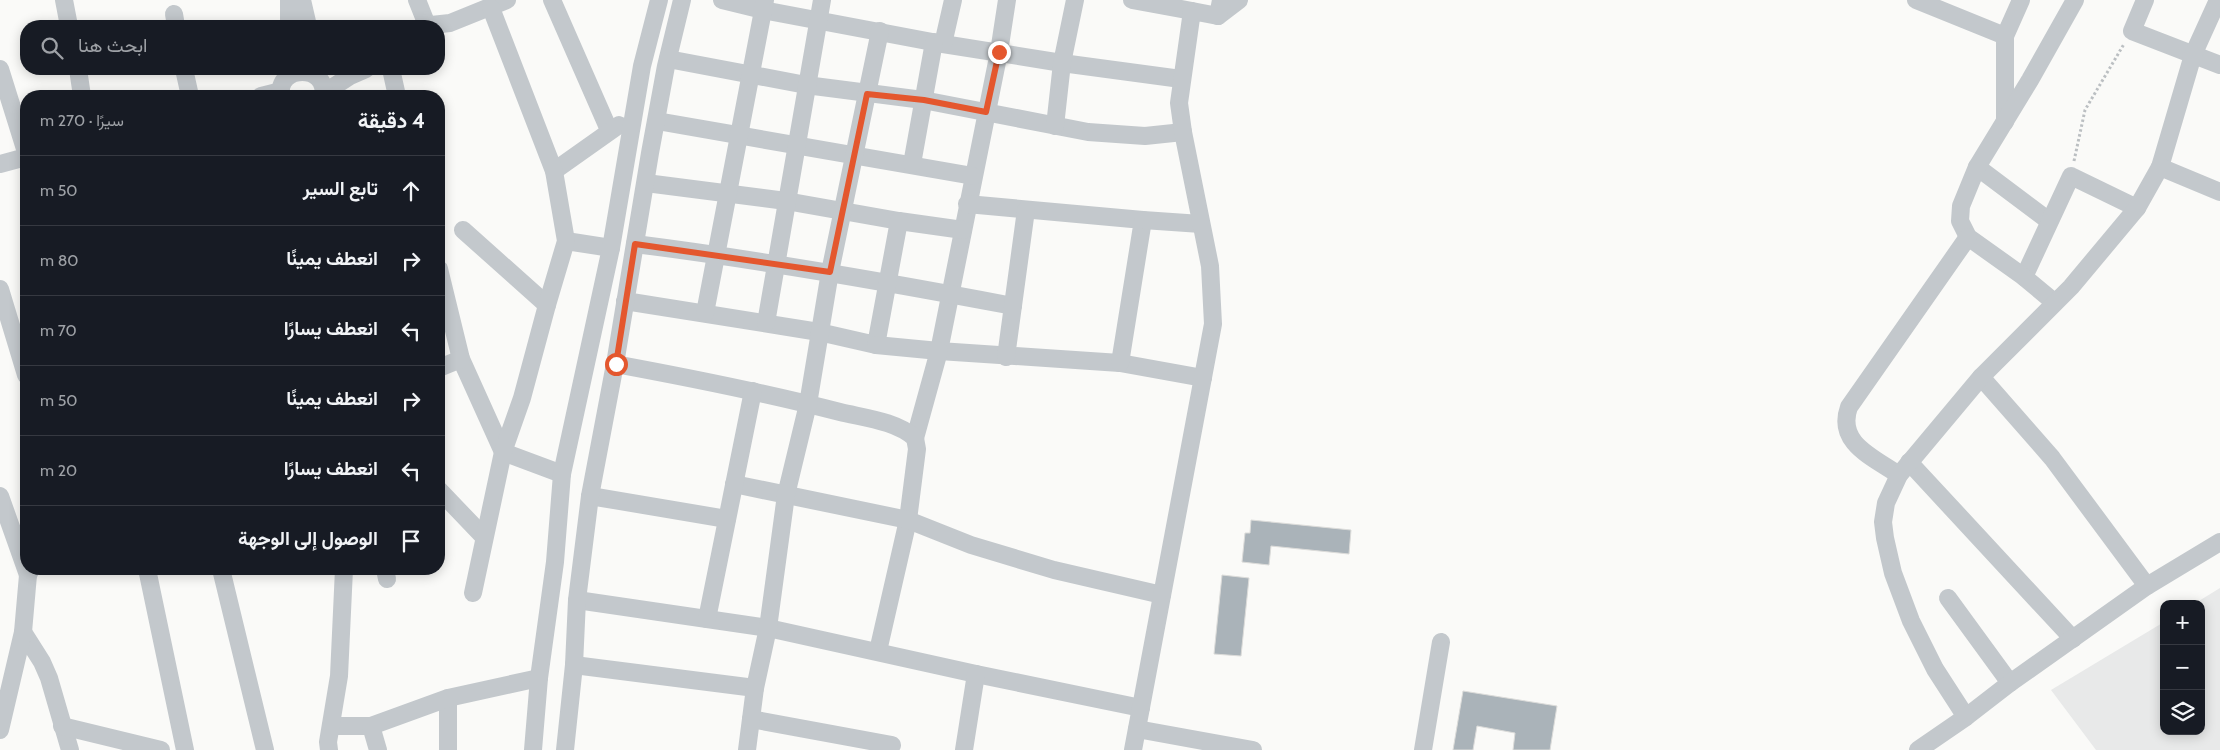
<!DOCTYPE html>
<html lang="ar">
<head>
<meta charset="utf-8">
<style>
	body { margin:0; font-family:Cabin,Vazirmatn,sans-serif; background:#242831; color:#f1f3f6; direction:rtl }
	.controls { position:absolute; right:15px; bottom:15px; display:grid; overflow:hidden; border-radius:10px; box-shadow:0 2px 12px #0003 }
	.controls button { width:45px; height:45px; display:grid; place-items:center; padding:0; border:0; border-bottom:1px solid #363941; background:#171b24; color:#f1f3f6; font:25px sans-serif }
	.stop { position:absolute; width:15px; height:15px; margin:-11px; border:4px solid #e4572e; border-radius:50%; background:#fff }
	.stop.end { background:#e4572e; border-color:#fff; box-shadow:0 1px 5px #0008 }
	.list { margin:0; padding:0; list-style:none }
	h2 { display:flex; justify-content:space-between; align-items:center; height:65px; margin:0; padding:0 20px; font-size:21px }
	h2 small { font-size:16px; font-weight:400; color:#9ea1a6 }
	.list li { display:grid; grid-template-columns:32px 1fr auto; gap:15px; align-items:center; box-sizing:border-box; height:70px; padding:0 20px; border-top:1px solid #363941 }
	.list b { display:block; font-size:19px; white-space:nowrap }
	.list em { font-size:16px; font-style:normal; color:#9ea1a6 }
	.icon { flex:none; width:28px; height:28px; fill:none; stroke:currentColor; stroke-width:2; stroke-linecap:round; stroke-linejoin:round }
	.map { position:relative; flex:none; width:2220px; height:750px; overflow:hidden; direction:ltr }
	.search { position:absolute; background:#171b24; box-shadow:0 2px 12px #0003; left:20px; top:20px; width:425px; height:55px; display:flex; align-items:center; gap:12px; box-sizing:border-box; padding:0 18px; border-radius:20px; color:#9ea1a6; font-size:19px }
	.panel { position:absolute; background:#171b24; box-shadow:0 2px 12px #0003; left:20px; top:90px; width:425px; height:485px; border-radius:20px; direction:rtl }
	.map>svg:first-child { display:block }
	.built { fill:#e8e9e9 }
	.building { fill:#aab3b9; stroke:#dcdcda }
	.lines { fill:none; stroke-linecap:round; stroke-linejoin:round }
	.path { stroke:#bbbfc2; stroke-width:3; stroke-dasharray:2.5 2.5; stroke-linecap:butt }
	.street { stroke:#c3c8cc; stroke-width:18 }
	.route { stroke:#e4572e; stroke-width:6 }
</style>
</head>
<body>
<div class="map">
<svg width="2220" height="750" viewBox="0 0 2220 750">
	<rect width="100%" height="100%" fill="#fafaf8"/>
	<path class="built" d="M2220,588V750H2096L2051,690L2164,622V731H2201V604H2194Z"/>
	<g class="building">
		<path d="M1251,520L1351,530L1349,554L1271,546L1269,565L1242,562L1245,533H1250Z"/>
		<path d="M1222,575L1249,578L1241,656L1214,654Z"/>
		<path d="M1463,691L1557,706L1550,750H1513L1515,733L1477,726L1473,750H1453Z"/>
	</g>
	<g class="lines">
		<path class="path" d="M2074,161L2085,110L2124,44"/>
		<g class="street">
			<path d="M64,0L69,26"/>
			<path d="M302,0L308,26"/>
			<path d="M417,0L427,25"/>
			<path d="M552,0L609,130"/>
			<path d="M722,0L763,10L943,44L1062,63L1181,79"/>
			<path d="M1007,0L999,52L939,351L1120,363L1203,378"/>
			<path d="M1132,0L1192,11"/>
			<path d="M1916,0L2005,36"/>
			<path d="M2145,0L2132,31L2220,65"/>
			<path d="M174,14L176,26"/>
			<path d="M1218,16L1239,0"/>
			<path d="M289,26V0"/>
			<path d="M422,26L450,23L507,0"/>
			<path d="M943,44L953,0"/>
			<path d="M668,59L806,85L923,100L1088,132L1145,136L1183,132"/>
			<path d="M0,69L26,152"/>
			<path d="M78,69L82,96"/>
			<path d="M184,69L190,96"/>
			<path d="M391,69L397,96"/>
			<path d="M324,93L350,76L366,69"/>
			<path d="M261,96L281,91"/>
			<path d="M281,96C276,64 329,64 323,96"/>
			<path d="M657,121L973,176"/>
			<path d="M2005,122V36L2021,0"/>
			<path d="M1055,126L1062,63L1075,0"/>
			<path d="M0,164L26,157"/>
			<path d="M912,164L934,42"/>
			<path d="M1977,167L2049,221"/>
			<path d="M2160,167L2193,55L2218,0"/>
			<path d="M554,171L619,125"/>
			<path d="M646,183L786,201L899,221L963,230"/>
			<path d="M967,204L1143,220L1120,363"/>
			<path d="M1143,220L1201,224"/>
			<path d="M463,230L547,305"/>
			<path d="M566,241L611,248"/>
			<path d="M635,244C762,260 887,282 1013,306"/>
			<path d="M439,269L461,359L503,452L562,474"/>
			<path d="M2024,277L2071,176L2137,208"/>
			<path d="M0,289L26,375"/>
			<path d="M625,301L819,332L876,345L899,221"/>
			<path d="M2054,302L2024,277L1968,237L1960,221L1961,206L1977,167L2030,80L2075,0"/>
			<path d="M705,313L765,0"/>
			<path d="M766,323L822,0"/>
			<path d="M876,345L939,351L915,438"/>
			<path d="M1006,357L1026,210"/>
			<path d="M615,364C691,378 766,393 840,412C865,418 896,421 915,438L917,449L908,520L878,651"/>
			<path d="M439,368L461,359"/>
			<path d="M1981,377L2052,458L2147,586"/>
			<path d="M1909,462L2073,639"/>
			<path d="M1899,475C1873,457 1836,443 1849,407L1968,237"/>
			<path d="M734,484L908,520L971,545L1054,570L1162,595"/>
			<path d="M439,490L484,537"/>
			<path d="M0,496L28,575"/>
			<path d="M590,496L727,519"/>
			<path d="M147,569L185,750"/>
			<path d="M221,569L265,750"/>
			<path d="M385,569L387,579"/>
			<path d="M473,593L503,452L522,398L547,305L566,241L554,171L491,8"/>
			<path d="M1948,598L2010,683"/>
			<path d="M577,600L768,628L976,674L1141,708"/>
			<path d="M707,619L753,391"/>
			<path d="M23,632L42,662L49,678L70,750"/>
			<path d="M574,665L755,688"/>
			<path d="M448,698V750"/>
			<path d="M1966,717L1935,669L1911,621L1893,573L1885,538L1883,522L1886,503L1899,475L1981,377L2071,287L2137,208L2160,167L2220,192"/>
			<path d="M751,719L892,745"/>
			<path d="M62,726L161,750"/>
			<path d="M331,726H371L448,698L539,678"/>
			<path d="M371,726L378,750"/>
			<path d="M1137,729L1253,750"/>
			<path d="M0,730L23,632L28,575L31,569"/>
			<path d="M329,750L328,742L339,676L344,569"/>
			<path d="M533,750L539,678L555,562L562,474L611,248L642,66L659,0"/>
			<path d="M565,750L574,665L577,600L590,496L615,364L650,153L666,66L682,0"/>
			<path d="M747,750L755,688L768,628L786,495L808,404L830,272L880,31"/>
			<path d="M964,750L976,674"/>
			<path d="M1133,750L1213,324L1210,266L1183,132L1179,103L1192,11L1218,16L1221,0"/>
			<path d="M1423,750L1441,642"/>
			<path d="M1918,750L1966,717L2010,683L2147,586L2220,542"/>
		</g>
	</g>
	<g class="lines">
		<path class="route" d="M616,364L635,244L830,272L867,94L924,100L986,112L999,52"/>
	</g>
</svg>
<div class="controls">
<button>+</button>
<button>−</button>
<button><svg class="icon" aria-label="layers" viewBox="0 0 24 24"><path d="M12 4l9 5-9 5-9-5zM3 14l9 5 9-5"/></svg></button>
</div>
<div class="stop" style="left:616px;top:364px"></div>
<div class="stop end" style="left:999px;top:52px"></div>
<div class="search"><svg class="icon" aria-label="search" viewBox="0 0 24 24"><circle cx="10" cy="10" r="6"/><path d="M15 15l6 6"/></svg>ابحث هنا</div>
<section class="panel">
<h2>4 دقيقة<small>سيرًا · 270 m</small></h2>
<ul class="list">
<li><svg class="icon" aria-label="ahead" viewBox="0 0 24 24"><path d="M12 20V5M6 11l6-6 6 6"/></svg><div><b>تابع السير</b></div><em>50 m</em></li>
<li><svg class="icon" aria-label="right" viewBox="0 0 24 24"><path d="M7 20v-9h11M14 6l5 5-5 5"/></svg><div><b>انعطف يمينًا</b></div><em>80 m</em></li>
<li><svg class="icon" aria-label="left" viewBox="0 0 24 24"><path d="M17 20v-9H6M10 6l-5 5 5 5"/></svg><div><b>انعطف يسارًا</b></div><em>70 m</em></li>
<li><svg class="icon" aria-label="right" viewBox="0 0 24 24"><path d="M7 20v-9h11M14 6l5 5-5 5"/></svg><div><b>انعطف يمينًا</b></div><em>50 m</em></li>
<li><svg class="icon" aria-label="left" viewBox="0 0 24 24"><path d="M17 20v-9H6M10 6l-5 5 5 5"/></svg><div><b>انعطف يسارًا</b></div><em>20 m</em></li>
<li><svg class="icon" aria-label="arrive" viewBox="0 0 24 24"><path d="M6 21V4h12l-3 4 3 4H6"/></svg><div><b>الوصول إلى الوجهة</b></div></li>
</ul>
</section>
</div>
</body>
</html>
